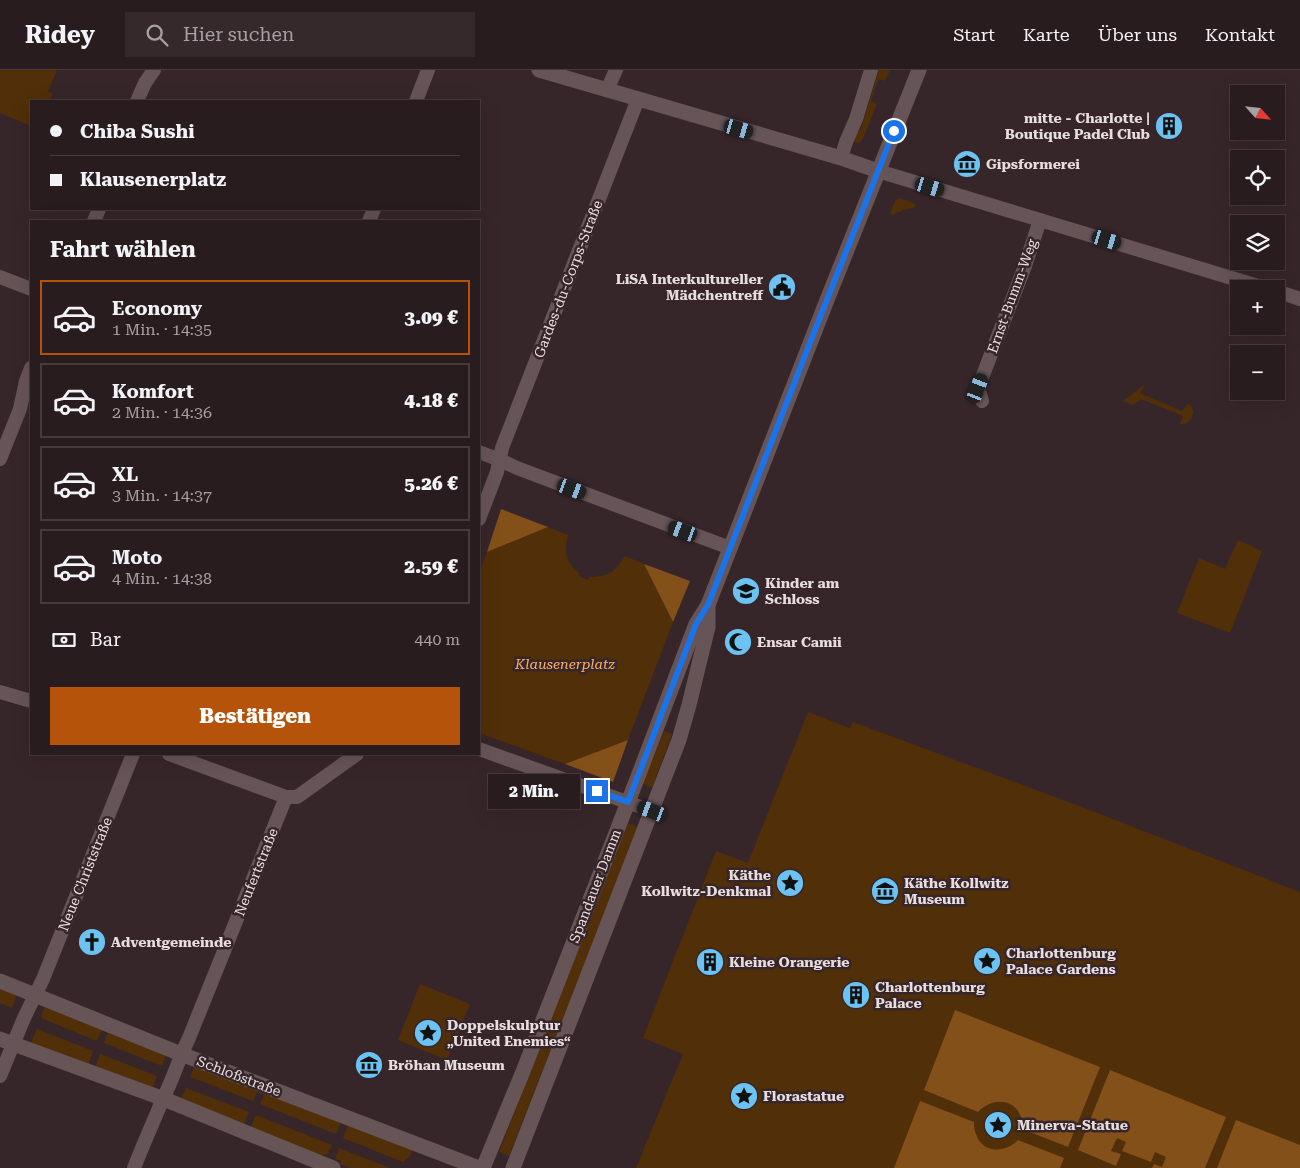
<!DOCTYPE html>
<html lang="de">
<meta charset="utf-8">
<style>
:root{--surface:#291c1f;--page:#35292c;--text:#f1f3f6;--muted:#a5a1a4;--line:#453a3d;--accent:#b45309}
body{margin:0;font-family:"Roboto Serif",serif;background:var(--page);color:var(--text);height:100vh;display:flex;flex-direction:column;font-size:19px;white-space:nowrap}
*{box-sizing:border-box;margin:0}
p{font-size:16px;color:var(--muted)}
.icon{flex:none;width:28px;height:28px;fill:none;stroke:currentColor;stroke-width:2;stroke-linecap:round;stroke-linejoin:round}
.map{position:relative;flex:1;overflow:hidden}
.panel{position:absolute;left:30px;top:150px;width:450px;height:535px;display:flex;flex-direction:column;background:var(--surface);border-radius:0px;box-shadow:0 5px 20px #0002,0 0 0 1px var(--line)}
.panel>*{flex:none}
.guide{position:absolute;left:30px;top:30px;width:450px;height:110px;border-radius:0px;box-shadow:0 5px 20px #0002,0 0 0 1px var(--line);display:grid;align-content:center;height:110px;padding:0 20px;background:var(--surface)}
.needle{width:32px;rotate:117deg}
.buttons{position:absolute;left:1230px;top:15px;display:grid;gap:10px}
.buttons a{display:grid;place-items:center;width:55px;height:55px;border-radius:0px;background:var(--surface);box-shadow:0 5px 20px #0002,0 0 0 1px var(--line);font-size:25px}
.end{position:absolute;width:22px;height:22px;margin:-11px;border:6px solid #1a73e8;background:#fff;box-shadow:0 0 0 2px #fff}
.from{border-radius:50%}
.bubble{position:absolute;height:35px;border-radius:0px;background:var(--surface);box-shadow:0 5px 20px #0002,0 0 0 1px var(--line);font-size:16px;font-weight:800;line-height:35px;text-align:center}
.car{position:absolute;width:15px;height:30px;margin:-15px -8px;border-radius:6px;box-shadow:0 0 4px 1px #0007;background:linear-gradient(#222 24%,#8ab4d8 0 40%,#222 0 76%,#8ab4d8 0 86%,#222 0)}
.guide b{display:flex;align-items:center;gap:18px;height:48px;font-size:19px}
.guide b+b{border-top:1px solid var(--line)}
.guide i{width:12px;height:12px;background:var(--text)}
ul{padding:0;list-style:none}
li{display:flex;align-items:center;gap:15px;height:75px;margin:0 10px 8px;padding:0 10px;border:2px solid var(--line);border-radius:0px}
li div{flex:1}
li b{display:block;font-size:19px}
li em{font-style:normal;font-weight:800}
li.selected{border-color:var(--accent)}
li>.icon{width:45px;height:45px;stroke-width:1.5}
h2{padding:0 20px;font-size:22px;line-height:60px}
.pay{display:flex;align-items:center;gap:12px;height:55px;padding:0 20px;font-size:19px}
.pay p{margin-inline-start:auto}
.cta{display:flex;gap:10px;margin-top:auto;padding:10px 20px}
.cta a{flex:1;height:58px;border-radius:0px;background:var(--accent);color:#fff;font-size:20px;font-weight:800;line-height:58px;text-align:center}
header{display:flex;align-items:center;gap:30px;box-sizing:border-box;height:70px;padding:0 25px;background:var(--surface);border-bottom:1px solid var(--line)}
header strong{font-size:24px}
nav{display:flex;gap:28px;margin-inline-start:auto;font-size:18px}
.search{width:350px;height:45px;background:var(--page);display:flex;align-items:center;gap:12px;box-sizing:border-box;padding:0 18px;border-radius:0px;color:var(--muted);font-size:19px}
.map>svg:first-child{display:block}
.green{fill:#512f08}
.forest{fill:#83501a}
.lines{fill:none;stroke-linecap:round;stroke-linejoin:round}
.street{stroke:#675457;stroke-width:14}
.secondary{stroke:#675457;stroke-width:15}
.route{stroke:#1a73e8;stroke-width:6}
.labels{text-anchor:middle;stroke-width:5;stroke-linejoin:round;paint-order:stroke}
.poi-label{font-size:14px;font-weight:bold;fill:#e8ddde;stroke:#372629;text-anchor:start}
.street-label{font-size:14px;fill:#e8ddde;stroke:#372629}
.park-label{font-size:14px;font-style:italic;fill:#feb26a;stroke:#372629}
</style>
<header>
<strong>Ridey</strong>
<div class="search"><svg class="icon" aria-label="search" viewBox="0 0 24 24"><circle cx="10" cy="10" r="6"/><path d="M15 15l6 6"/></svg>Hier suchen</div>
<nav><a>Start</a><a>Karte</a><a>Über uns</a><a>Kontakt</a></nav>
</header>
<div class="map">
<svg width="1300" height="1098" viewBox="0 0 1300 1098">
<rect width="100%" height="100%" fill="#372629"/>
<g class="green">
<polygon points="0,0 57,0 48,22 53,24 50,31 31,31 31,56 0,43"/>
<polygon points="879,0 890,0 885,11 879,9 873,23 874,24 871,31 877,34 862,71 858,73 853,71 855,65 861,59"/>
<polygon points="899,128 916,134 914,138 903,140 893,145 890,144 895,131"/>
<path d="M1144 315 1145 316 1140 323 1182 341 1188 334 1191 335 1193 341C1193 349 1188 355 1180 354L1183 346 1141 329 1133 335 1123 331Z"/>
<path d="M548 457 568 465C564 483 565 491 579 503V506L588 510 589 507C610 506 614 503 625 486L644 494 673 552 628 670 565 694 479 663V504L487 482Z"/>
<polygon points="1238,470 1262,481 1230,563 1177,543 1199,488 1225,499"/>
<polygon points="808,642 850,658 853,652 1087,739 1300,822 1300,1098 636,1098 683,984 643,968 716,781 748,793"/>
<polygon points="664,661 672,664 652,718 643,714"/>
<polygon points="628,753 638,757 509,1086 499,1082"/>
<polygon points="420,914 470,934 447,990 398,970"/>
<polygon points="0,918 17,925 12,938 0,933"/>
<polygon points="45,936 103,958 97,971 41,948"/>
<polygon points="37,959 93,981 88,995 31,973"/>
<polygon points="108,961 167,983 162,996 104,973"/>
<polygon points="100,984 157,1006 152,1020 95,998"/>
<polygon points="195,995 258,1020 253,1031 190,1007"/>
<polygon points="186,1018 249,1042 243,1056 180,1031"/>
<polygon points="265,1022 341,1052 336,1064 260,1034"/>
<polygon points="256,1045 332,1075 327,1085 323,1084 322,1087 250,1058"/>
<polygon points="348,1055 412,1080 410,1086 403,1092 343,1068"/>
<polygon points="339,1078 390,1098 351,1098 340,1094 341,1091 335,1089"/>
</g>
<g class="forest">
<polygon points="501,439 548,457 487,482"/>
<polygon points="644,494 690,511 673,552"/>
<polygon points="628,670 613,712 565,694"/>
<path d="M955 940 1100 997 1068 1077 1022 1059C1022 1055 1022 1050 1021 1047 1014 1027 990 1028 978 1042L924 1020Z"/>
<polygon points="1110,1000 1226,1047 1205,1098 1152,1098 1154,1094 1162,1097 1166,1087 1155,1082 1151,1092 1122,1081 1126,1072 1117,1068 1111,1081 1121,1084 1116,1096 1078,1080"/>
<path d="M920 1031 974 1052C974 1056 974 1060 976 1064 982 1084 1006 1083 1018 1070L1064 1088 1060 1098H894Z"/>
<polygon points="1236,1050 1300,1075 1300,1098 1217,1098"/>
</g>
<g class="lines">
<g class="street">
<polyline points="607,20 616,0"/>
<polyline points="137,31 145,13 154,0"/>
<polyline points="416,31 428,0"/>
<polyline points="841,88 846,72 856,49 871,0"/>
<polyline points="878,101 1268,219"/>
<polyline points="94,151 99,139"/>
<polyline points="369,151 374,139"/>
<polyline points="0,207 31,219"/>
<polyline points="1276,221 1300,229"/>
<polyline points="982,331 978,318 1025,196 1040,150"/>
<polyline points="479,382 500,390 517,398 730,478"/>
<polyline points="0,389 20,339 26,311 31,298"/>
<polyline points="479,449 497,402 502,378 638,29"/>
<polyline points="0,622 31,631"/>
<polyline points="479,679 652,741"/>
<polyline points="169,684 286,727"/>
<polyline points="0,1006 24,948 43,909 133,684"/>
<path d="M134 1098C143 1075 153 1052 163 1029 173 1009 179 988 189 968L286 727H297L357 684"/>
</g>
<g class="secondary">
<polyline points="539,0 841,88 878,101"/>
<polyline points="0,911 181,984 479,1098"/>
<polyline points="0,969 164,1029 333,1098"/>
<polyline points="483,1098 522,1004 639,704 696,554 708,535 827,230 919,0"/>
<polyline points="513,1098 679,670 689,635 708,557 708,535"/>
</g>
</g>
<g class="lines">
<polyline class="route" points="597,721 628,732 696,554 708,535 813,265 894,61"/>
</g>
<defs>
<symbol id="building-disc" viewBox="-11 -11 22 22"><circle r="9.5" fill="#6cc3f2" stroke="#372629"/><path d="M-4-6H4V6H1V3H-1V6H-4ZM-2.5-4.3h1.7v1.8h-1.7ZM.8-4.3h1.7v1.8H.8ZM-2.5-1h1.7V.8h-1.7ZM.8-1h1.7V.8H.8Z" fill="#111"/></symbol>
<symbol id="museum-disc" viewBox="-11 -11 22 22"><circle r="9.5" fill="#6cc3f2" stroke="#372629"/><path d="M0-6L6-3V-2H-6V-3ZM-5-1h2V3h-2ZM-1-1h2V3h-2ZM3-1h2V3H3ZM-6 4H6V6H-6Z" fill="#111"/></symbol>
<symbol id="civic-disc" viewBox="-11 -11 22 22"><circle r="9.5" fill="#6cc3f2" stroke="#372629"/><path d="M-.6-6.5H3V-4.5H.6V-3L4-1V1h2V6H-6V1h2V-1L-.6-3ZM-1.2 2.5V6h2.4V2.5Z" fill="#111"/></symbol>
<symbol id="school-disc" viewBox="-11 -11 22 22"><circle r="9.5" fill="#6cc3f2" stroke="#372629"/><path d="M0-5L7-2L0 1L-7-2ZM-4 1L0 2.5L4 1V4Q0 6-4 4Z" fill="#111"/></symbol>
<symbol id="mosque-disc" viewBox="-11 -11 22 22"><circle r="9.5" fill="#6cc3f2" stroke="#372629"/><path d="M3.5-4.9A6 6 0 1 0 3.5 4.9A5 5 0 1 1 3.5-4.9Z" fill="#111"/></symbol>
<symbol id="sight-disc" viewBox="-11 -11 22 22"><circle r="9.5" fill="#6cc3f2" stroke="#372629"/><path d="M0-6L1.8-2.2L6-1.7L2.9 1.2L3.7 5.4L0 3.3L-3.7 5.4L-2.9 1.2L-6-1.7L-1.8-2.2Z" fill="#111"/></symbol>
<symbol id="church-disc" viewBox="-11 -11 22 22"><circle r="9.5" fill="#6cc3f2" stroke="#372629"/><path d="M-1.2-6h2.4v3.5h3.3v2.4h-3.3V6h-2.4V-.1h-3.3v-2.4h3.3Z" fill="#111"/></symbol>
</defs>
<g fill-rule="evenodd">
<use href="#building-disc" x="1153" y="40" width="32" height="32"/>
<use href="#museum-disc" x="951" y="78" width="32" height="32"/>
<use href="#civic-disc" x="766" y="201" width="32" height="32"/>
<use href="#school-disc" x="730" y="505" width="32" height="32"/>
<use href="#mosque-disc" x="722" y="556" width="32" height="32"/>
<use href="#sight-disc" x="774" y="797" width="32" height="32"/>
<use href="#museum-disc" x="869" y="805" width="32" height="32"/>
<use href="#church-disc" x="76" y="856" width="32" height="32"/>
<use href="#sight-disc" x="971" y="875" width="32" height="32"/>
<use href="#building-disc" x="694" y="876" width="32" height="32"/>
<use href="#building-disc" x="840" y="909" width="32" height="32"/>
<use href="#sight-disc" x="412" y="947" width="32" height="32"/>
<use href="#museum-disc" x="353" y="979" width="32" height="32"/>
<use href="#sight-disc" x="728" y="1010" width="32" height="32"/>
<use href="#sight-disc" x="982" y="1039" width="32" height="32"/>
</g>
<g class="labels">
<g class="poi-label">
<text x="1150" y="53" text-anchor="end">mitte - Charlotte |<tspan x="1150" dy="16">Boutique Padel Club</tspan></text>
<text x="986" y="99">Gipsformerei</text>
<text x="763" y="214" text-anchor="end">LiSA Interkultureller<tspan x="763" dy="16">Mädchentreff</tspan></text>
<text x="765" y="518">Kinder am<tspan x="765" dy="16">Schloss</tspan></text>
<text x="757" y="577">Ensar Camii</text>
<text x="771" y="810" text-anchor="end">Käthe<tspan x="771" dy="16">Kollwitz-Denkmal</tspan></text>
<text x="904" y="818">Käthe Kollwitz<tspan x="904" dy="16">Museum</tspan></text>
<text x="111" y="877">Adventgemeinde</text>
<text x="1006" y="888">Charlottenburg<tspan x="1006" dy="16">Palace Gardens</tspan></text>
<text x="729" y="897">Kleine Orangerie</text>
<text x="875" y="922">Charlottenburg<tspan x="875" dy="16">Palace</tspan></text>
<text x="447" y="960">Doppelskulptur<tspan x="447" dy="16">„United Enemies“</tspan></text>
<text x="388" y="1000">Bröhan Museum</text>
<text x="763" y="1031">Florastatue</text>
<text x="1017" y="1060">Minerva-Statue</text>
</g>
<g class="street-label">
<text transform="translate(568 209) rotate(-69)" y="5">Gardes-du-Corps-Straße</text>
<text transform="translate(1012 226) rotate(-70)" y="5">Ernst-Bumm-Weg</text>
<text transform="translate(256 802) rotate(-68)" y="5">Neufertstraße</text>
<text transform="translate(85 804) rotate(-68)" y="5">Neue Christstraße</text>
<text transform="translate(595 816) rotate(-69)" y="5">Spandauer Damm</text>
<text transform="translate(239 1006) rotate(21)" y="5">Schloßstraße</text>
</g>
<g class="park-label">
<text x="565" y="599">Klausenerplatz</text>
</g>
</g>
</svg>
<div class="buttons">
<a><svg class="needle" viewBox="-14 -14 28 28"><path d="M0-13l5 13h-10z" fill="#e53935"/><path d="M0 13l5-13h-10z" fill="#a5a1a4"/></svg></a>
<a><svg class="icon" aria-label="locate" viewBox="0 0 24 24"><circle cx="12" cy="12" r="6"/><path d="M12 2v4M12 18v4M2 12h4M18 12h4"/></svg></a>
<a><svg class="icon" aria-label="layers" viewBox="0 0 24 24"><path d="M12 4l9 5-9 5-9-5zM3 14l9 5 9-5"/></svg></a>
<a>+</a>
<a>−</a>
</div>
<i class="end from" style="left:894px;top:61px"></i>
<i class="end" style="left:597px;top:721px"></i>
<div class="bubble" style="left:488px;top:704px;width:92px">2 Min.</div>
<i class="car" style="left:739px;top:59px;rotate:106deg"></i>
<i class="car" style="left:930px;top:117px;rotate:107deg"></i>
<i class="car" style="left:1107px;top:170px;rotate:107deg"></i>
<i class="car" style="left:978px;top:318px;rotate:21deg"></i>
<i class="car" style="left:572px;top:419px;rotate:111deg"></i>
<i class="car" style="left:683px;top:461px;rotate:290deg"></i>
<i class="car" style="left:652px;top:741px;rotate:291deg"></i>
<div class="guide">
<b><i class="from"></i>Chiba Sushi</b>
<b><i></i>Klausenerplatz</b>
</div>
<section class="panel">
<h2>Fahrt wählen</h2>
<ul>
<li class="selected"><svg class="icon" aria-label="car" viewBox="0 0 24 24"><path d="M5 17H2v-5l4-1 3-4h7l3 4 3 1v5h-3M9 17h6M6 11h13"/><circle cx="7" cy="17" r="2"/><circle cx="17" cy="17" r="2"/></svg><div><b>Economy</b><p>1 Min. · 14:35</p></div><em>3.09 €</em></li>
<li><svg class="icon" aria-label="car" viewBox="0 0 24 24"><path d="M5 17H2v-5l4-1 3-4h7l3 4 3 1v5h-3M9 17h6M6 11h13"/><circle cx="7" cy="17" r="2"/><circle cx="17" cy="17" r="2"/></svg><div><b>Komfort</b><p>2 Min. · 14:36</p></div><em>4.18 €</em></li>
<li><svg class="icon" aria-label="car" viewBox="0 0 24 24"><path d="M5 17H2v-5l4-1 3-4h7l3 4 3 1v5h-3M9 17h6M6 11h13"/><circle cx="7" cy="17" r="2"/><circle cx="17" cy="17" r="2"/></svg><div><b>XL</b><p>3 Min. · 14:37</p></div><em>5.26 €</em></li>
<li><svg class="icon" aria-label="car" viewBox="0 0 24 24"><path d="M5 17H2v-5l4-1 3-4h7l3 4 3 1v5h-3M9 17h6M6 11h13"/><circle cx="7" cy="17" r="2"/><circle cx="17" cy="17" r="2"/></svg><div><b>Moto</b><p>4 Min. · 14:38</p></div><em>2.59 €</em></li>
</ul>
<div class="pay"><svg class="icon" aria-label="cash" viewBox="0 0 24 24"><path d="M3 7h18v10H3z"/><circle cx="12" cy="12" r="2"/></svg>Bar<p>440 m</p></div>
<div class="cta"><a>Bestätigen</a></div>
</section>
</div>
